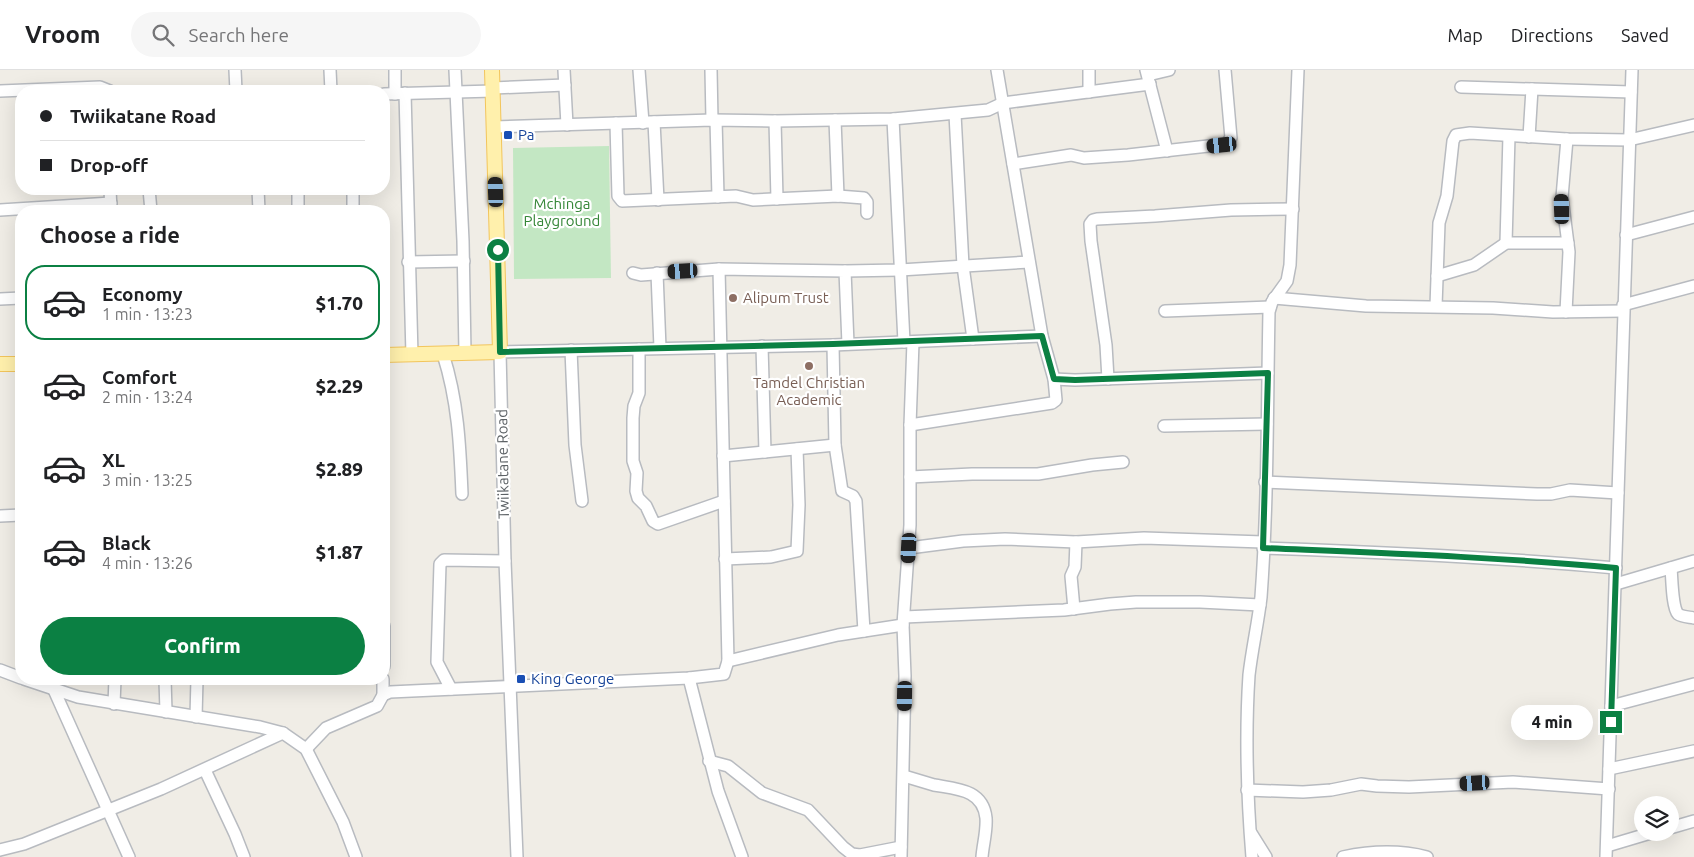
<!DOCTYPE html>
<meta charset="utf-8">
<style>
:root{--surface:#fff;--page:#f6f6f6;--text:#202124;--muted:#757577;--line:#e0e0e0;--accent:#0b8043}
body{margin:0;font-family:Ubuntu,sans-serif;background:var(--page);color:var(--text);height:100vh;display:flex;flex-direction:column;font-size:19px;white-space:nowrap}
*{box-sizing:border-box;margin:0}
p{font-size:16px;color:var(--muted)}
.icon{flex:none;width:28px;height:28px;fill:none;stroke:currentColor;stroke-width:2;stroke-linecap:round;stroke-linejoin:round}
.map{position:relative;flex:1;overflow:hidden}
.side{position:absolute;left:15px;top:135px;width:375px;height:480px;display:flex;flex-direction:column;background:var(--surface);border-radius:20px;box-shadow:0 5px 20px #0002}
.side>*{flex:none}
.hud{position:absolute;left:15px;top:15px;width:375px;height:110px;border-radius:20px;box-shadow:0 5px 20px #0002;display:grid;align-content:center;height:110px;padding:0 25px;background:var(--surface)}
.buttons{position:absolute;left:1634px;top:726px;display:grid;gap:10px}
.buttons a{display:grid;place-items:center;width:45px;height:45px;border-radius:50%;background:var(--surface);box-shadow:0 5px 20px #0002;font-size:25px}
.end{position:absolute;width:22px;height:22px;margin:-11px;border:6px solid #0b8043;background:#fff;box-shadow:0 0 0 2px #fff}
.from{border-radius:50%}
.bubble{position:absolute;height:35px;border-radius:18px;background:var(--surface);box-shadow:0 5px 20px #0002;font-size:16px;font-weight:800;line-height:35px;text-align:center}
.car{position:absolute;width:15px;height:30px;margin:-15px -8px;border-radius:6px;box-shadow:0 0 4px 1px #0007;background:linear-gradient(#222 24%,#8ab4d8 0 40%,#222 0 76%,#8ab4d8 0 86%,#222 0)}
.hud b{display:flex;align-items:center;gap:18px;height:48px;font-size:19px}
.hud b+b{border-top:1px solid var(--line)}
.hud i{width:12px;height:12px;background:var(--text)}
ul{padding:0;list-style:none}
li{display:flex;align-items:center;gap:15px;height:75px;margin:0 10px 8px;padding:0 15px;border:2px solid transparent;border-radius:20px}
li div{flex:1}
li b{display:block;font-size:19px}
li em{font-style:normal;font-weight:800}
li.on{border-color:var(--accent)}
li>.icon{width:45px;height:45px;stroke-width:1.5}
h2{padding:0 25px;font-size:22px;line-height:60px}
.button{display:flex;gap:10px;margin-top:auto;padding:10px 25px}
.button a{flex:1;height:58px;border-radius:30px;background:var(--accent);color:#fff;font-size:20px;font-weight:800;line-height:58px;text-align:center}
header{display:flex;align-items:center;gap:30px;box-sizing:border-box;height:70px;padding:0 25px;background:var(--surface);border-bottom:1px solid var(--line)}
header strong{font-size:24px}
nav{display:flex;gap:28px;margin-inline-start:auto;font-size:18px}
.search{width:350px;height:45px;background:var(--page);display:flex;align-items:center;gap:12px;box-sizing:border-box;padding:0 18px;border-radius:28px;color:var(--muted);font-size:19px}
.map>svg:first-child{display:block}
.green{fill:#c3e7c3}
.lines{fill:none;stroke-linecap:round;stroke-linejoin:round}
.minor-casing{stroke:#b8bbc0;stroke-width:14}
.major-casing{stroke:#f2c55c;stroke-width:16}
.minor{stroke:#fff;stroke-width:11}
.major{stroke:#fff0ac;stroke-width:14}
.route{stroke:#0b8043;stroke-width:6}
.transit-dot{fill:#1a4fb4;stroke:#fff;stroke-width:2}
.education-dot{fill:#8d6e63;stroke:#fff;stroke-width:2}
.labels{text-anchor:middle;stroke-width:4.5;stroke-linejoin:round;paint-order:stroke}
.transit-label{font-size:15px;fill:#164399;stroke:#fff;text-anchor:start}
.park-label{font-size:15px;fill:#358637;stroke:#fff}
.education-label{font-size:15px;fill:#785e54;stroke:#fff;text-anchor:start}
.street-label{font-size:15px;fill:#5d6266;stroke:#fff}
</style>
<header>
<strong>Vroom</strong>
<div class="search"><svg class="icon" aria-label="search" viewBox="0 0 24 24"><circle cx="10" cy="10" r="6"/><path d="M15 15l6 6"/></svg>Search here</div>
<nav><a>Map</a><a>Directions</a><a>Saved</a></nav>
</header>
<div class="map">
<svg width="1694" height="787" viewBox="0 0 1694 787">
<rect width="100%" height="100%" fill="#f0ede6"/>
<polygon class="green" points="609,76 611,208 514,209 513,78"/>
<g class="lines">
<defs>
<g id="minor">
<polyline points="235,0 236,21"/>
<polyline points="330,0 331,21"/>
<polyline points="395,0 395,24"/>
<polyline points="455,0 463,171 465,283"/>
<polyline points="564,0 567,55"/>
<polyline points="639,0 643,53"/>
<polyline points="711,0 712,50"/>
<polyline points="1089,0 1089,22"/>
<polyline points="1146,0 1167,81"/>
<polyline points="1148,5 1169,0"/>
<polyline points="1461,17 1631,22"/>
<polyline points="493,18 565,15"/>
<polyline points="0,21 100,17 110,21"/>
<polyline points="405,23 412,285"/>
<polyline points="384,24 493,21"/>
<polyline points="955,44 963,196 973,269"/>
<polyline points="893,49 904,272"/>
<polyline points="716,50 718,127"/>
<polyline points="835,50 838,126"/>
<polyline points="775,51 777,129"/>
<polyline points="654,52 658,130"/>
<polyline points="616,53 618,126 622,131 736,126 753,130 838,126 864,128 867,132 867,143"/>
<polyline points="494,57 712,50 775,51 893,49 988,40 1003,33 1150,14"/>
<polyline points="1529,67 1532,19"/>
<polyline points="1013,94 1071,85 1084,88 1128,85 1226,74 1231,68 1225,0"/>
<polyline points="110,119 111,141"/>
<polyline points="149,119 151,141"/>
<polyline points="258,119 259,141"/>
<polyline points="298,119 298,141"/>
<polyline points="353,119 353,141"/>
<polyline points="0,140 111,133"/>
<polyline points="1626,165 1694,147"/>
<polyline points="1506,173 1509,66"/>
<polyline points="408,192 464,191"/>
<polyline points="845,201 900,200 1029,192"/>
<polyline points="633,203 641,205 719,199 845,201 848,274"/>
<polyline points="657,203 660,278"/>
<polyline points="1437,206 1474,195 1506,173 1568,173"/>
<polyline points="1274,228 1366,236 1493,238 1553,242 1623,241"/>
<polyline points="0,229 21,228"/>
<polyline points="1623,235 1694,216"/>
<polyline points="1436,236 1439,153 1447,126 1453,71 1456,65 1470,63 1567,69 1629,70 1694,55"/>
<polyline points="1165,241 1270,237"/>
<polyline points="1566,242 1569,182 1562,127 1567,69"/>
<polyline points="833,275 835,375 842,421 853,426 856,431 864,561"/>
<polyline points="762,276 765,382"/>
<polyline points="639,279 639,323 634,336 633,348 633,391 637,403 636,421 638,428 646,436 653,451 658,454 724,431"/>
<polyline points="571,280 575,375 582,431"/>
<path d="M443 284C458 331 460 375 462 424"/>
<polyline points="1054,309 1075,310 1268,303"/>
<polyline points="1108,309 1106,275 1091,171 1090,154 1093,150 1097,149 1155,146 1231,140 1293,139"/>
<polyline points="910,355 1052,333 1056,330 1054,309 1042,266 997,0"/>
<polyline points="1164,356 1267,354"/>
<polyline points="723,386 835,375"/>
<polyline points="910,407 972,404 1038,404 1092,395 1123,392"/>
<polyline points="1265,412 1537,424 1551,424 1570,420 1618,423"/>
<polyline points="0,446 21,445"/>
<polyline points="909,478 963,471 1005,469 1076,472 1144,468 1263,472"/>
<path d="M1263 478C1381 482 1498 487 1616 498"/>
<polyline points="725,489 771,487 797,481 799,435 797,379"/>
<path d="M1671 498C1672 508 1672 537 1678 544 1682 547 1689 547 1694 548"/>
<polyline points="1616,514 1694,491"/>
<polyline points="1074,539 1071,506 1075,497 1076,472"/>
<polyline points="904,547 1064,540 1110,534 1136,532 1200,532 1260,535"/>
<polyline points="384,556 384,596"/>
<polyline points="728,591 838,565 903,555"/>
<polyline points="0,600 21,608"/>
<polyline points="689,608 718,721 742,787"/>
<polyline points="24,609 78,627 260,657 283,663 306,679 343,752 356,787"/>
<polyline points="165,609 166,642"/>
<polyline points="451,619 437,592 440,494 444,490 505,491"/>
<polyline points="54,620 129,787"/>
<polyline points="383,625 390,622 689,608 724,604 728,591 719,199"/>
<polyline points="114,634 115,609"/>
<polyline points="1611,636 1694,614"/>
<polyline points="196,647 197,609"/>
<polyline points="306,679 326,658 377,636 383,625 383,609"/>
<polyline points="709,691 728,696 762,723 808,740 843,777 852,784 860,785 901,777"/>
<polyline points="1609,699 1694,681"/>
<polyline points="205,700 235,764 244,787"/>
<path d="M904 706C914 709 924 712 934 715 956 719 983 719 986 748 987 761 983 774 982 787"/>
<polyline points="1247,720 1303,722 1331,720 1361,714 1377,716 1409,717 1513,712 1609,719"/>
<polyline points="1670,758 1694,751"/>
<polyline points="1251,763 1266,787"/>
<polyline points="1607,776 1654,762"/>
<polyline points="0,780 24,774 161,719 283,663"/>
<polyline points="517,787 505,491 500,282 833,275 1042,266"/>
<polyline points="901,787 905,606 903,555 910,455 910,355 913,272"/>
<path d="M1252 787C1247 726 1245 666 1249 605 1252 579 1258 553 1261 527 1268 432 1267 337 1269 242L1272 232 1287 211 1290 195 1298 0"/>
<path d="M1343 787C1371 781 1400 780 1427 787"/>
<polyline points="1606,787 1632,0"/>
</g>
<g id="major">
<polyline points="384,285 500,282 492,0"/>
<polyline points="0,294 21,294"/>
</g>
</defs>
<use href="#minor" class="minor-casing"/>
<use href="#major" class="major-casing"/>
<use href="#minor" class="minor"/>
<use href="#major" class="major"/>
</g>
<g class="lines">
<path class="route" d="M498 180 500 282 833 274 1042 266 1054 309 1075 310 1268 303 1263 478C1381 483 1498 487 1616 498L1611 652"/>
</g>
<g class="transit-dot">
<rect x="503" y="60" width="10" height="10" rx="2.5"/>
<rect x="516" y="604" width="10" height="10" rx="2.5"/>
</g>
<g class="education-dot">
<circle cx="733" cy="228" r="5"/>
<circle cx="809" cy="296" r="5"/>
</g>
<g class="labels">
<g class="transit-label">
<text x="518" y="70">Pa</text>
<text x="531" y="614">King George</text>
</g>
<g class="park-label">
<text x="562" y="139">Mchinga<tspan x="562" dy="17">Playground</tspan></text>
</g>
<g class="education-label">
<text x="743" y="233">Alipum Trust</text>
<text x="809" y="318" text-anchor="middle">Tamdel Christian<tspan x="809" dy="17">Academic</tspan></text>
</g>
<g class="street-label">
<text transform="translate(503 394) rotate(-91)" y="5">Twiikatane Road</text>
</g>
</g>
</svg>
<div class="buttons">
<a><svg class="icon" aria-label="layers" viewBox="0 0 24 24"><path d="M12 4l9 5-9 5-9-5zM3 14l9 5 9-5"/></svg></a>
</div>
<i class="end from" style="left:498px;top:180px"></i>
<i class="end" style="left:1611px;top:652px"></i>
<div class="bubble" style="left:1511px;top:635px;width:82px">4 min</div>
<i class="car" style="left:1222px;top:75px;rotate:264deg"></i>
<i class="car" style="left:496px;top:122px;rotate:358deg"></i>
<i class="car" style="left:1562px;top:139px;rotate:358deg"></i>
<i class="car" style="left:683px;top:201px;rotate:267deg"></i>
<i class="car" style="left:909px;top:478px;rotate:183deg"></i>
<i class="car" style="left:905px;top:626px;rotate:181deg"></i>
<i class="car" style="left:1475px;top:713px;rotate:267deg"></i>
<div class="hud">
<b><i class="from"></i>Twiikatane Road</b>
<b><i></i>Drop-off</b>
</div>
<section class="side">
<h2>Choose a ride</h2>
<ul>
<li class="on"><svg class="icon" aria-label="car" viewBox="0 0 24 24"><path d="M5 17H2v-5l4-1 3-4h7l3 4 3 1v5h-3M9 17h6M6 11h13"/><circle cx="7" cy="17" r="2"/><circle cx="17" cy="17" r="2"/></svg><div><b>Economy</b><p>1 min · 13:23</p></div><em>$1.70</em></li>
<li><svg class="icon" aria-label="car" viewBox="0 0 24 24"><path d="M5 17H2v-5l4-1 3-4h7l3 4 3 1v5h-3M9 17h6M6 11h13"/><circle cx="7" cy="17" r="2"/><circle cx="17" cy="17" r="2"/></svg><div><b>Comfort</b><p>2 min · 13:24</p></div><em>$2.29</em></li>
<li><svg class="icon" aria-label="car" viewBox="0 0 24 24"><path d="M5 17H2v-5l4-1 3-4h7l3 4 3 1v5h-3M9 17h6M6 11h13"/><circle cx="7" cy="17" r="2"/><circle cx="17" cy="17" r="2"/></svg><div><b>XL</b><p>3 min · 13:25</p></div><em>$2.89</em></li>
<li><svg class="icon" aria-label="car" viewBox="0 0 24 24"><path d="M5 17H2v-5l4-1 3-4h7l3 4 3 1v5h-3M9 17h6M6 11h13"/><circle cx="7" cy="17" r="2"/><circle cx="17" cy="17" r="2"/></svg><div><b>Black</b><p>4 min · 13:26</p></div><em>$1.87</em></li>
</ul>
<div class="button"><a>Confirm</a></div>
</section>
</div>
